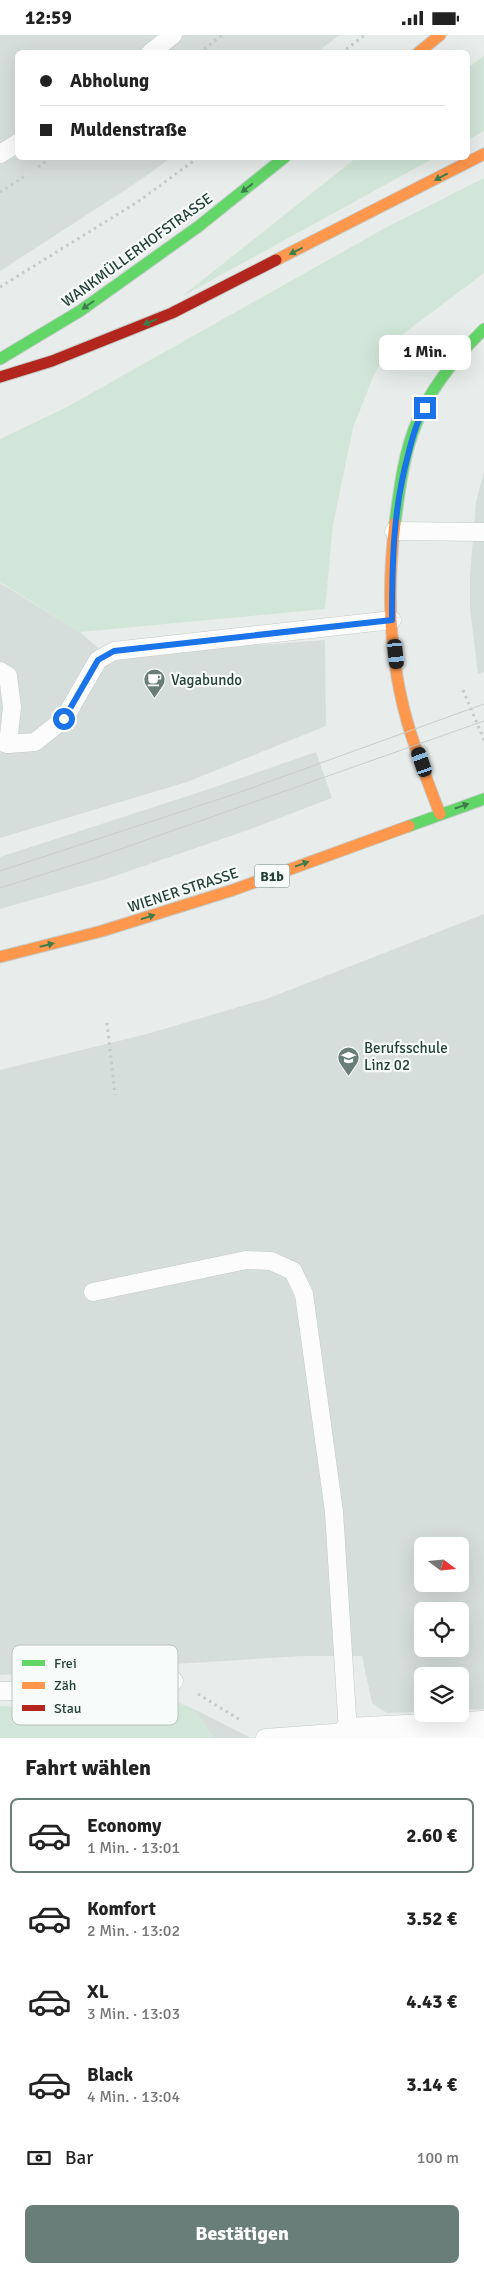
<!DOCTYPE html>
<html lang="de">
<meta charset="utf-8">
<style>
:root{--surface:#fff;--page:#f6f6f6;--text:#222;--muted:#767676;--line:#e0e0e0;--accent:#697e78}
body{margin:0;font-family:Signika,sans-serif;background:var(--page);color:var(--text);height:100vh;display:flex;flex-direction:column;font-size:19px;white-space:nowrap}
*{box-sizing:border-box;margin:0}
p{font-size:16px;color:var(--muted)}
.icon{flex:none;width:28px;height:28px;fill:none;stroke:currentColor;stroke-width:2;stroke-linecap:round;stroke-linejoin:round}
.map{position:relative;height:1703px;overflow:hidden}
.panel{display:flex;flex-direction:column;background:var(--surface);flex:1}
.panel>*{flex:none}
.top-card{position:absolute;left:15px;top:15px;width:455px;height:110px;border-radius:8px;box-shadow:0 5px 20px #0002;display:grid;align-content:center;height:110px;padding:0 25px;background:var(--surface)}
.needle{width:32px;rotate:106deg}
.controls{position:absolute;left:414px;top:1502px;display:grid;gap:10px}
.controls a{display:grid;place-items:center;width:55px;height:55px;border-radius:8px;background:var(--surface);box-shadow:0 5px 20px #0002;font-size:25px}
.end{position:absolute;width:22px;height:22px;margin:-11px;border:6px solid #1a73e8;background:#fff;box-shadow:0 0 0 2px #fff}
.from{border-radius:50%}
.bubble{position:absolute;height:35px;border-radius:8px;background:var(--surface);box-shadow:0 5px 20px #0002;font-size:16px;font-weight:800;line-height:35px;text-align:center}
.car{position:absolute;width:15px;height:30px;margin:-15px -8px;border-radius:6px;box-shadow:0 0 4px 1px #0007;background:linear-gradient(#222 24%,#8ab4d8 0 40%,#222 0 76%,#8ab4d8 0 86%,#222 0)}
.top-card b{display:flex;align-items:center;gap:18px;height:48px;font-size:19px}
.top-card b+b{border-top:1px solid var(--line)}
.top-card i{width:12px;height:12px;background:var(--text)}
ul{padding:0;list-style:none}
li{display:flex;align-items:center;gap:15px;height:75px;margin:0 10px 8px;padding:0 15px;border:2px solid transparent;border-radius:8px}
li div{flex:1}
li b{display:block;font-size:19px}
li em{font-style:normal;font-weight:800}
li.on{border-color:var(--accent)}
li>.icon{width:45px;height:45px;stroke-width:1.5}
h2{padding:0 25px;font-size:22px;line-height:60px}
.pay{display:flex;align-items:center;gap:12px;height:55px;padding:0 25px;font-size:19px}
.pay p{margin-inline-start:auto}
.action{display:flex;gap:10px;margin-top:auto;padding:10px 25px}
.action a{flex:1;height:58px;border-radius:8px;background:var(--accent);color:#fff;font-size:20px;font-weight:800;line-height:58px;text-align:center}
.status{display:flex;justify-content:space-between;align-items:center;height:35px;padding:0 25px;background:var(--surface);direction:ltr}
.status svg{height:14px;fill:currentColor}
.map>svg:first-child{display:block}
.built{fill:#d6dedb;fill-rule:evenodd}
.green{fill:#d1e6d8}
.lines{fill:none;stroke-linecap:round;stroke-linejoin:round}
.lane-casing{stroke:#c5cac8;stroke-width:19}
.street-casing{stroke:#c5cac8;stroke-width:29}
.fast-casing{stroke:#c3cbc8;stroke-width:13}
.slow-casing{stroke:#c3cbc8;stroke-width:13}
.jam-casing{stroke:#c3cbc8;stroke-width:13}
.path{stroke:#c3ccca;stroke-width:3;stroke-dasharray:2.5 4;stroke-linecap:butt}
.lane{stroke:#fcfcfc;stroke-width:18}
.street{stroke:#fcfcfc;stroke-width:28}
.fast{stroke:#63d668;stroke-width:11}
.slow{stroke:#ff974d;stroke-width:11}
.jam{stroke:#b3261e;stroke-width:11}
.tram{stroke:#c9cdcc;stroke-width:1}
.oneway{fill:#3d7d4c}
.route{stroke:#1a73e8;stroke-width:6}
.labels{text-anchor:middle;stroke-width:4.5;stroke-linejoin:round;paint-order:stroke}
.shield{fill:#f7fbf9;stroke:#637a73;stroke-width:1}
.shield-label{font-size:14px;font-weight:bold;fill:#24423a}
.street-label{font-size:15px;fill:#24423a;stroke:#f7fbf9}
.poi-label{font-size:15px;fill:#24423a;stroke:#f7fbf9;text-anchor:start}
.key{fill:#f7fbf9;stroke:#b8c4c0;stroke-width:1}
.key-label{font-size:14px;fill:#24423a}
</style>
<div class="status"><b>12:59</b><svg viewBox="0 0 49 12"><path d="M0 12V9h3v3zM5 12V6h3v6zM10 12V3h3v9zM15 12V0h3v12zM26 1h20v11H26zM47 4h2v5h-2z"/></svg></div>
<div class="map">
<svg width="484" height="1703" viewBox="0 0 484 1703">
<rect width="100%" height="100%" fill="#e8edeb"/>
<g class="built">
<polygon points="0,0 340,0 317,17 18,18 18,122 171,123 133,150 0,236"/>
<polygon points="484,436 484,637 478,639 470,574 470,540 476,467"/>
<polygon points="0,548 80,597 113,626 215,613 325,605 326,691 187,747 0,803"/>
<polygon points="316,717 332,763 251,794 106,844 0,874 0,822 206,755"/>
<path d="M484 879V1674L460 1675V1641H422V1677L387 1678 372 1668 362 1621H302L0 1640V1035L147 999 269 963ZM422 1511H460V1549H422ZM422 1576H460V1614H422Z"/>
<polygon points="194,1674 251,1703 214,1703"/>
</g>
<g class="green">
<polygon points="484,21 484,96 468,105 468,33"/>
<polygon points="356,123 434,123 181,262"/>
<polygon points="484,143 484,238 391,308 373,342 353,393 333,490 325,574 80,597 0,547 0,404 65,373 385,193"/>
<polygon points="169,1664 194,1674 214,1703 0,1703 0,1671 34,1673"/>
</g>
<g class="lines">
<defs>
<g id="lane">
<polyline points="150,18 173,0"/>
<polyline points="0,119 18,108"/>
<polyline points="394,496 484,497"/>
<polyline points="0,636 8,641 12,672 8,709"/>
<polyline points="0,707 8,709 35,707 64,684 98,625 114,616 392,585"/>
<polyline points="93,1257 246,1225 271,1226 293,1236 304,1259 334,1477 348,1697 265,1703"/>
<polyline points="0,1656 33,1656 174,1646"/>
</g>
<polyline id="street" points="348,1697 484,1690"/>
<g id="fast">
<polyline points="0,324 80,276 199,191 285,122"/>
<path d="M395 488C399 457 404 416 417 387 431 352 458 320 484 294"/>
<polyline points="409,791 484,764"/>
</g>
<g id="slow">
<polyline points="418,18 440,0"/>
<polyline points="276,225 484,119"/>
<path d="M395 488C387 553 389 622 407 686 416 717 428 748 440 779"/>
<polyline points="0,922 102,896 233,855 409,791"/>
</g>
<polyline id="jam" points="0,342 52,326 172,278 276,225"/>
</defs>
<use href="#lane" class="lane-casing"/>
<use href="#street" class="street-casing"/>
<use href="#fast" class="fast-casing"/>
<use href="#slow" class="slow-casing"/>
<use href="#jam" class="jam-casing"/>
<g class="path">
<polyline points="199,18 222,0"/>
<polyline points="341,18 365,0"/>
<polyline points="38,132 52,122"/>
<polyline points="0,157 25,141"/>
<polyline points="0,252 139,166 199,122"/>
<polyline points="463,655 484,705"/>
<polyline points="107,988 115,1060"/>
<polyline points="198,1659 242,1686"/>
</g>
<use href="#lane" class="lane"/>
<use href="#street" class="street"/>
<use href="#fast" class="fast"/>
<use href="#slow" class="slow"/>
<use href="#jam" class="jam"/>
<g class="tram">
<polyline points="0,836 235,759 484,669"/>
<polyline points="0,853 98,822 484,686"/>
</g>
</g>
<defs><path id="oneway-solid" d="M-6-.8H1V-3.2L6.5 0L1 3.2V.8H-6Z" transform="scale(1.25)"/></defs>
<g class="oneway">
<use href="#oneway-solid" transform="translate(441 142) rotate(152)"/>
<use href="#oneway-solid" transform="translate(247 153) rotate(142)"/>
<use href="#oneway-solid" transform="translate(296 216) rotate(153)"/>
<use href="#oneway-solid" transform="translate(88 270) rotate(145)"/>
<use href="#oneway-solid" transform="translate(150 287) rotate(158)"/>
<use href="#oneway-solid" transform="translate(462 771) rotate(-19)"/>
<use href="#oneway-solid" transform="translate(302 829) rotate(-20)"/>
<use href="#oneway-solid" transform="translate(148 882) rotate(-18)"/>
<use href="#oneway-solid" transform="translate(47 910) rotate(-14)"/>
</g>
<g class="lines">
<path class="route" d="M64 684 98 625 114 616 392 585C392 529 393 475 408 420 412 404 416 388 425 373"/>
</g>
<defs>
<symbol id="cafe-pin" viewBox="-11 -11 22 30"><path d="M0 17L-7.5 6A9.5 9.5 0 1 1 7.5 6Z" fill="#697e78" stroke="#f7fbf9"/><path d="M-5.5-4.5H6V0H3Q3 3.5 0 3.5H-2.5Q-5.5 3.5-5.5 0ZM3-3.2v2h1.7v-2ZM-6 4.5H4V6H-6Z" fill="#fff"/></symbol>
<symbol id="school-pin" viewBox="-11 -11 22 30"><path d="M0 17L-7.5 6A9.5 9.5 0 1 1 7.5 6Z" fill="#697e78" stroke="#f7fbf9"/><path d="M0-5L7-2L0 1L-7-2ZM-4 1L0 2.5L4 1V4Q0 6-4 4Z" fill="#fff"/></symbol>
</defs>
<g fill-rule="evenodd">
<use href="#cafe-pin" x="142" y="632" width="25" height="34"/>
<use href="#school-pin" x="336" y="1010" width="25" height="34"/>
</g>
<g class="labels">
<rect class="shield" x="254.5" y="829.5" width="35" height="23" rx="4"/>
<g class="shield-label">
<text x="272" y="846">B1b</text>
</g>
<g class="street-label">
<text transform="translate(137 215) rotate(-36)" y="5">WANKMÜLLERHOFSTRASSE</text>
<text transform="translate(183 855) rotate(-18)" y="5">WIENER STRASSE</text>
</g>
<g class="poi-label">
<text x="171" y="650">Vagabundo</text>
<text x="364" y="1018">Berufsschule<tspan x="364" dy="17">Linz 02</tspan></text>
</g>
</g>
<rect x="12" y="1610" width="166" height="80" rx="8" class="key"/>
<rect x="22" y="1625" width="23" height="6" fill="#63d668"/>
<rect x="22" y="1647" width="23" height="7" fill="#ff974d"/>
<rect x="22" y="1670" width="23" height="6" fill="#b3261e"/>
<g class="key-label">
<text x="54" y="1633">Frei</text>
<text x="54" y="1655">Zäh</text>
<text x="54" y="1678">Stau</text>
</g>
</svg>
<div class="controls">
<a><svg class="needle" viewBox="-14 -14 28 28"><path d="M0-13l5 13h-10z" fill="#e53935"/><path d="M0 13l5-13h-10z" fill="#767676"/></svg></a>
<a><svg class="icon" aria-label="locate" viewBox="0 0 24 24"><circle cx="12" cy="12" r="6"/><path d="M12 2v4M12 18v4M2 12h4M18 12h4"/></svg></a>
<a><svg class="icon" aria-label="layers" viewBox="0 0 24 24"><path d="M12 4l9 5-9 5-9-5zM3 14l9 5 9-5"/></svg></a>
</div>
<i class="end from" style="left:64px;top:684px"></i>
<i class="end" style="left:425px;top:373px"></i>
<div class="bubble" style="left:379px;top:300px;width:92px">1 Min.</div>
<i class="car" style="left:396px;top:619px;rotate:174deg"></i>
<i class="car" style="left:422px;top:727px;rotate:341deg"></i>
<div class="top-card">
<b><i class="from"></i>Abholung</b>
<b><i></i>Muldenstraße</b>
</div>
</div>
<section class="panel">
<h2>Fahrt wählen</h2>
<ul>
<li class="on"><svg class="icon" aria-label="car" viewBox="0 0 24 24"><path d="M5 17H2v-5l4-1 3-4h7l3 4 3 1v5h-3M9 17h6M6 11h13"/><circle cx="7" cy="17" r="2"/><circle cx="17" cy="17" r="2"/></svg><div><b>Economy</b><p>1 Min. · 13:01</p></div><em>2.60 €</em></li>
<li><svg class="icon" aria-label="car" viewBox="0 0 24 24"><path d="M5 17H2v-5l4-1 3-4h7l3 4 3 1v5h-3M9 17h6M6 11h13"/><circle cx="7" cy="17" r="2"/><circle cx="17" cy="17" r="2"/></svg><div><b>Komfort</b><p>2 Min. · 13:02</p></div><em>3.52 €</em></li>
<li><svg class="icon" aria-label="car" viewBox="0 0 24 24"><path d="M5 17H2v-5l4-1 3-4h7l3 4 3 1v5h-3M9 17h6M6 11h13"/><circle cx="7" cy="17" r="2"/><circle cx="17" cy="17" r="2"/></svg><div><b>XL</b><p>3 Min. · 13:03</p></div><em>4.43 €</em></li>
<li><svg class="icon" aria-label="car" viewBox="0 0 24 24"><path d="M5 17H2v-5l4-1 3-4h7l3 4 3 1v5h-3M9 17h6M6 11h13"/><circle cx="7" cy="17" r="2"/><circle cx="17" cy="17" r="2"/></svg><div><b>Black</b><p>4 Min. · 13:04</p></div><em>3.14 €</em></li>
</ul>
<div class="pay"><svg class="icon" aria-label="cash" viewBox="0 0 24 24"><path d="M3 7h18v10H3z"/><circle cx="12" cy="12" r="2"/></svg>Bar<p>100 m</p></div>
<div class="action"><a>Bestätigen</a></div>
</section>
